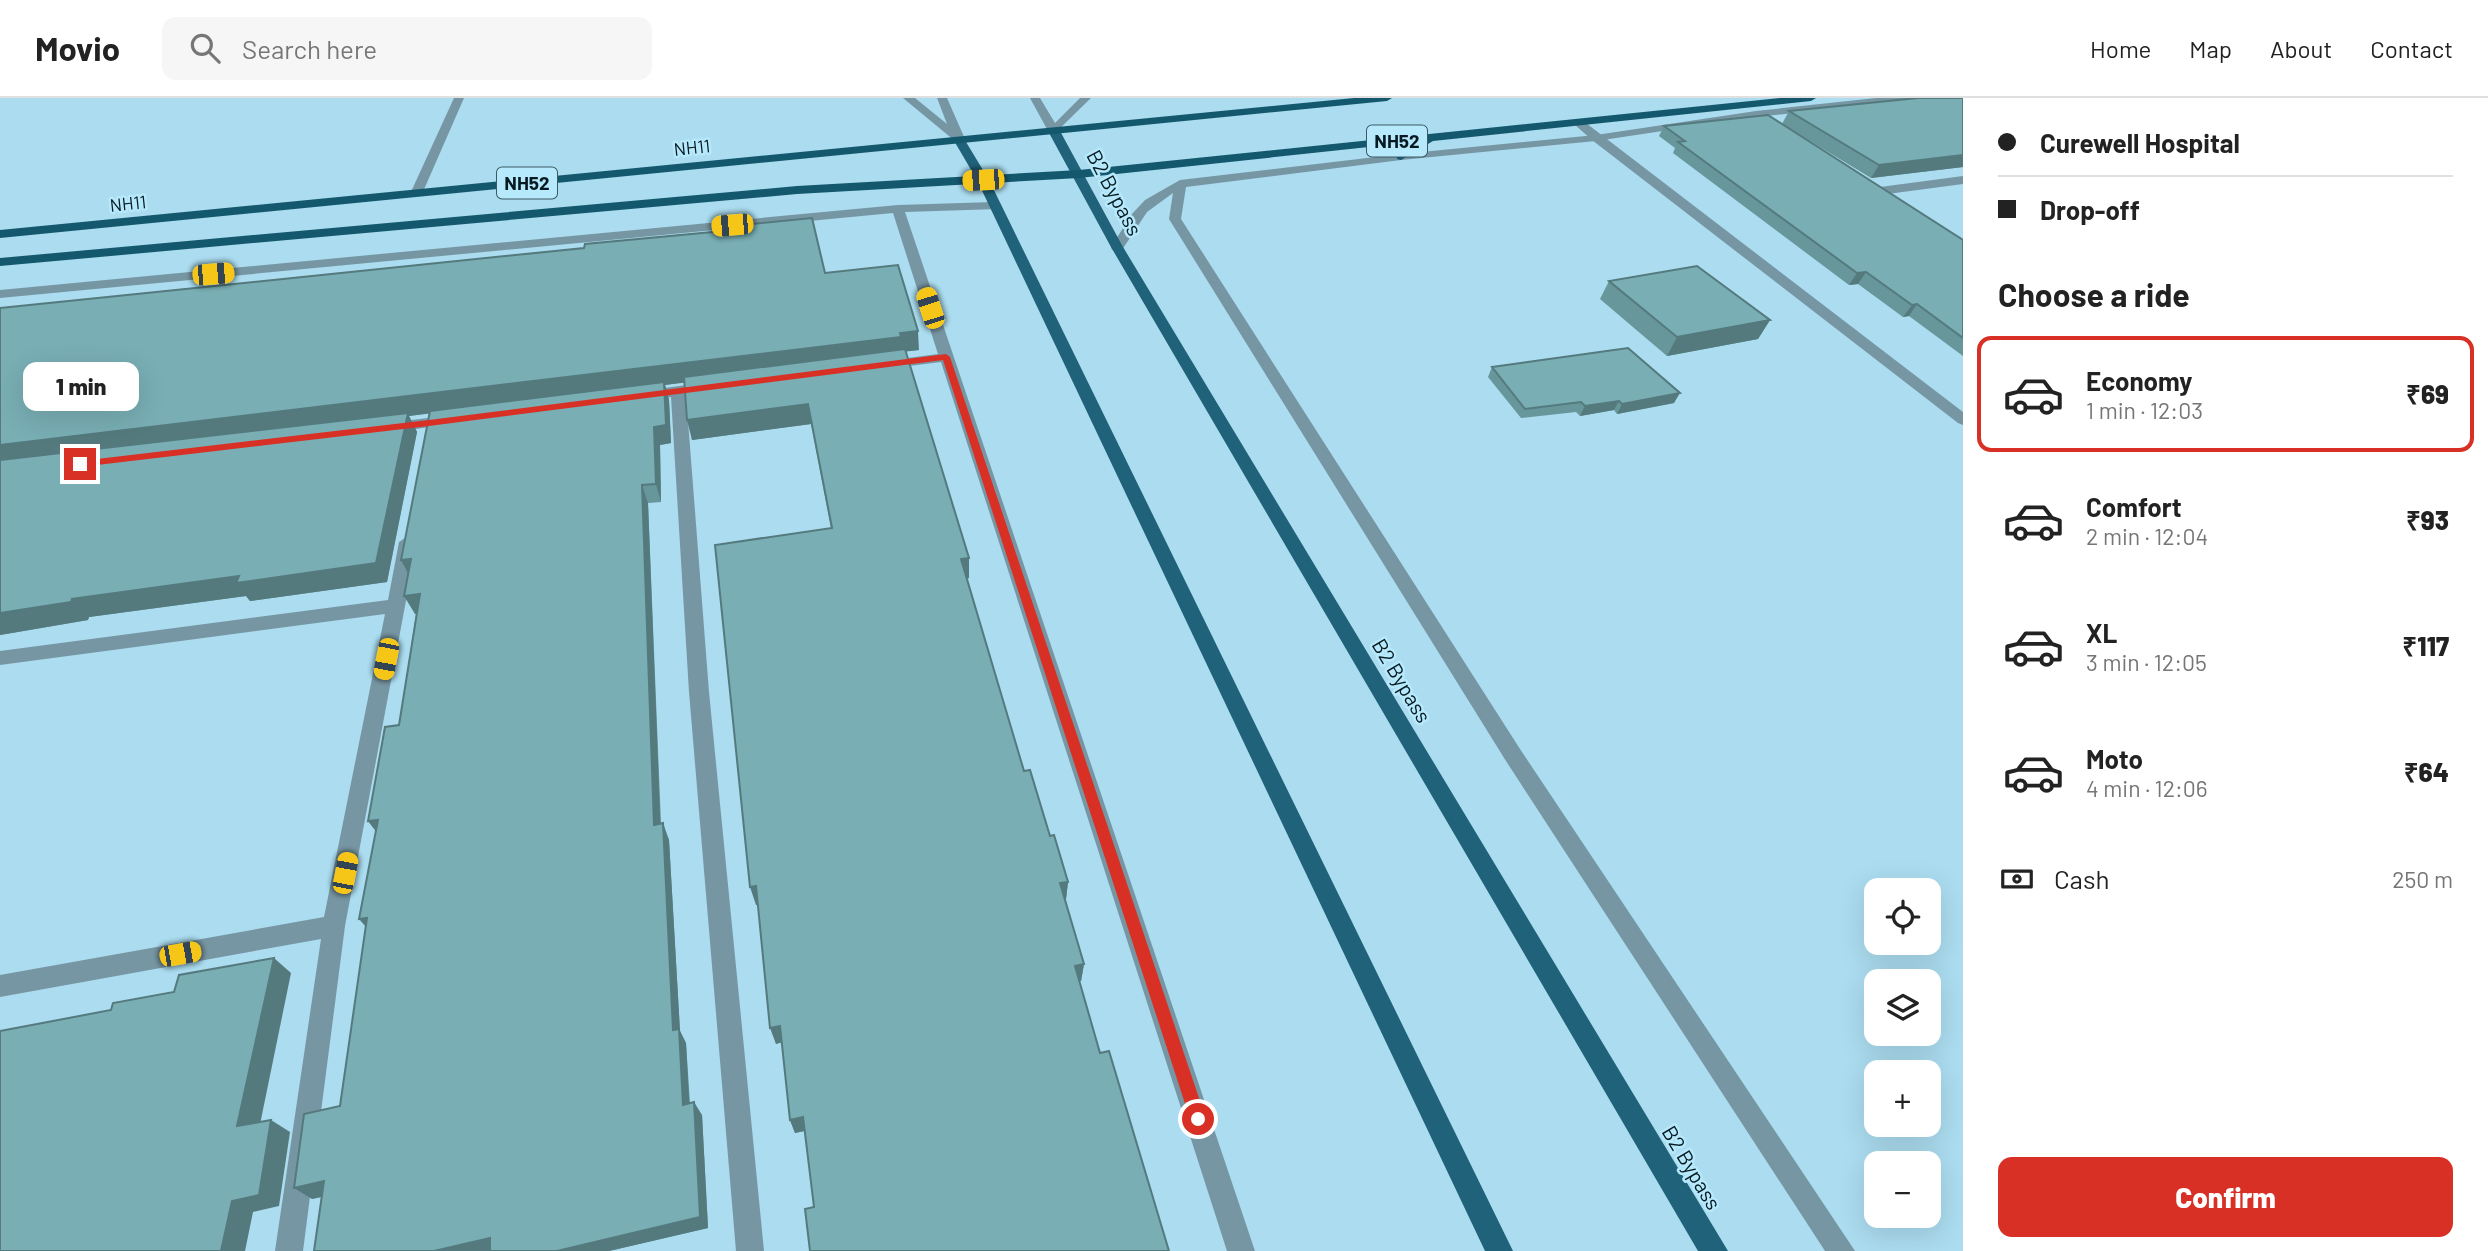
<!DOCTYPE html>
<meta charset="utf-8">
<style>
:root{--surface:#fff;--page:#f6f6f6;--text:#222;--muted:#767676;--line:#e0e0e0;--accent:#d93025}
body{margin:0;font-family:Barlow,sans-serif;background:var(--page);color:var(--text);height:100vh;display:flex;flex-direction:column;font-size:26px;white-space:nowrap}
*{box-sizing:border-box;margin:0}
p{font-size:23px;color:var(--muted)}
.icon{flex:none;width:38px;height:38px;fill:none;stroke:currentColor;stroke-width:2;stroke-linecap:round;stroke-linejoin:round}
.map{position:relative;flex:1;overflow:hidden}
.panel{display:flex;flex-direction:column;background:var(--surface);width:525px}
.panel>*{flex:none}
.guide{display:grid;align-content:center;height:154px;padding:0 35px;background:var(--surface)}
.fabs{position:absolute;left:1864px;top:780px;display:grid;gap:14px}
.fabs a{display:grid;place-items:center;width:77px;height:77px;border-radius:14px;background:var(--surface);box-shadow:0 7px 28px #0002;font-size:35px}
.end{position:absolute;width:32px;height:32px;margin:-16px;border:9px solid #d93025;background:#fff;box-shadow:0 0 0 4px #fff}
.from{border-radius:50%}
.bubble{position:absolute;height:49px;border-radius:14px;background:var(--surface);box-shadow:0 7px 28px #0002;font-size:23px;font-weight:800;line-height:49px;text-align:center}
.car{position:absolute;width:21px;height:42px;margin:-21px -10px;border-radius:9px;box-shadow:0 0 5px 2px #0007;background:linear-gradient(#f5c518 24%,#345 0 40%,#f5c518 0 76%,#345 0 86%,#f5c518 0)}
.guide b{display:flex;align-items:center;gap:24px;height:66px;font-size:26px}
.guide b+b{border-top:2px solid var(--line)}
.guide i{width:18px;height:18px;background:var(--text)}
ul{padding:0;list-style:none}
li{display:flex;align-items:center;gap:21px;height:116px;margin:0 14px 10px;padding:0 21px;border:4px solid transparent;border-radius:14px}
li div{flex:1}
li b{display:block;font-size:26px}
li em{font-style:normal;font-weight:800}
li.on{border-color:var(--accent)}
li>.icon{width:63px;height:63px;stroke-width:1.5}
h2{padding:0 35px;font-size:32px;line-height:84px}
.pay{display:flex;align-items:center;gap:18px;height:77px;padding:0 35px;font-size:26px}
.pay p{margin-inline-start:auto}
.primary-button{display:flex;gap:14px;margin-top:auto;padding:14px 35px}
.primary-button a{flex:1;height:80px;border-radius:14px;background:var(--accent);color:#fff;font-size:28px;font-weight:800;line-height:80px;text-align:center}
header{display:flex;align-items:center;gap:42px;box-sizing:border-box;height:98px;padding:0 35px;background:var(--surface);border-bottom:2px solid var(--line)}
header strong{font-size:33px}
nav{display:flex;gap:38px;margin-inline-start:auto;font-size:24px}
.search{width:490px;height:63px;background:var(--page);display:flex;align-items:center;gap:18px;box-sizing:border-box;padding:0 24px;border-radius:14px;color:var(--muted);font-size:26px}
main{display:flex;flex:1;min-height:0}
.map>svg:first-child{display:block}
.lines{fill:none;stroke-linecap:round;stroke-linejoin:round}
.minor{fill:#7796a3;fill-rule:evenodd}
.tertiary{fill:#7796a3;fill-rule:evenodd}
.primary{fill:#1f6279;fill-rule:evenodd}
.trunk{fill:#14586e;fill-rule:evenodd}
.wall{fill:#67969b}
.shaded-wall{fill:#547a7e}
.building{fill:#78aeb4;stroke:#547a7e;stroke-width:2}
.route{fill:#d93025}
.labels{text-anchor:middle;stroke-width:5;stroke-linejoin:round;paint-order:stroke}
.far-street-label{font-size:18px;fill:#071a21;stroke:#b7e9fd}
.shield{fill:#b7e9fd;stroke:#3c5863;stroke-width:2}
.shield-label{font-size:19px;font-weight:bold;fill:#071a21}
.street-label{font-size:21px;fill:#071a21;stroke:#b7e9fd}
</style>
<header>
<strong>Movio</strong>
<div class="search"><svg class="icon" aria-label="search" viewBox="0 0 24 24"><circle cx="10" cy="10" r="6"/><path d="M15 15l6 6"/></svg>Search here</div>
<nav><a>Home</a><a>Map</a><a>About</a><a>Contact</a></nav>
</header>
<main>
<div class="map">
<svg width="1963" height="1153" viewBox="0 0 1963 1153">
<rect width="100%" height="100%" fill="#abdcef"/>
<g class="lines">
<g class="minor">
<polygon points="454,0 464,0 422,96 412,99 410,96"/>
<polygon points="903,0 915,0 947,26 937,0 947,0 965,41 955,43"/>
<polygon points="1030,0 1040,0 1055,25 1080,0 1091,0 1054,36 1048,33"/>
<polygon points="1574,22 1582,22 1963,314 1963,327 1958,325 1592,42 1574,26"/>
<polygon points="1963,78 1963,86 1880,97 1874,93 1880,89"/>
<polygon points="994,104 1000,108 998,111 905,114 1255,1153 1227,1153 941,264 885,271 878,267 885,263 938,256 893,115 0,200 0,192 898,107"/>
<polygon points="709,284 717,289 714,292 686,297 709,594 764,1153 736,1153 689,594 671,299 642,303 634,298 642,293"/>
<polygon points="452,317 457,319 460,322 457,325 388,335 380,330 388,325"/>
<polygon points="408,438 417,444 345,828 303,1153 275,1153 321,841 0,899 0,877 324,819 385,516 0,567 0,553 388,502 399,444"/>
</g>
<polygon class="tertiary" points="1876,0 1911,0 1906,3 1756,19 1596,43 1401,62 1186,89 1181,121 1520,651 1855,1153 1825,1153 1506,663 1169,121 1173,95 1147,114 1122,152 1112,152 1111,149 1132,116 1145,102 1180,82 1401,56 1596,37 1756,13"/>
<g class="primary">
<polygon points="1050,31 1060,33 1123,149 1728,1153 1698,1153 1111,149 1048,33"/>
<polygon points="955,39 963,39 989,82 1513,1153 1485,1153 977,82 953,41"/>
</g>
<g class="trunk">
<polygon points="1354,0 1392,0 1387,3 0,140 0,132"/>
<polygon points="1780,0 1816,0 1811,3 1433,43 1401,62 1397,61 1397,57 1416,44 1079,80 797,96 0,168 0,160 797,88 1079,72"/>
</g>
</g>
<g class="wall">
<polygon points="1963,0 1963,69 1871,80 1782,26 1789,13"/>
<polygon points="1664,28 1963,142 1963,258 1909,218 1903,219 1858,186 1849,187 1673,55 1675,50 1659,38"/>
<polygon points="744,131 825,175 919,252 906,253 969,460 969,480 967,481 1024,673 1068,784 1066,801 1065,802 1084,866 1081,883 1079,883 814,1109 805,1033 795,1035 790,1022 782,944 776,946 758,807 756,807 831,430 811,326 692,342 684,284 665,287 669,302 671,345 660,347 661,404 648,405 661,725 669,742 680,933 686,945 690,1005 702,1017 708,1130 609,1153 314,1153 322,1099 312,1101 340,1008 366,829 376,733 368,723 399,627 416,516 415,516 408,476 429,315 409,318 417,334 387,484 250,503 246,498 89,519 88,522 0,537 0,210 584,150"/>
<polygon points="1609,183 1770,222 1758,241 1667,258 1600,201"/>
<polygon points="1492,269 1674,305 1617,316 1614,312 1580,318 1576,314 1521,320 1488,279"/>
</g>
<g class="shaded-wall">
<polygon points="1963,57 1963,69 1871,80 1879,67"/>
<polygon points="1866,174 1858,186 1849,187 1857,175"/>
<polygon points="1917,206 1909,218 1903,219 1912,207"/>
<polygon points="1770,222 1758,241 1667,258 1677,239"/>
<polygon points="918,233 919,252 902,254 902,258 665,287 669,302 671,345 660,347 661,404 656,386 654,329 664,287 409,318 417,334 387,484 250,503 246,498 89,519 88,522 0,537 0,515 72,501 239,478 376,465 0,367 0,347"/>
<polygon points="1680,295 1674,305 1617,316 1622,306"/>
<polygon points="1619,303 1614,312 1580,318 1585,308"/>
<polygon points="808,306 811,326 692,342 687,322"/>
<polygon points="642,387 648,405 661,743 654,727"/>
<polygon points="969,460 969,480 961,481 961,461"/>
<polygon points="411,461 411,481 401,462"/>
<polygon points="420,496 430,514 415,516 404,498"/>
<polygon points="378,722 381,740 368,723"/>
<polygon points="663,725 669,742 680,933 686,945 690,1019 683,1007 673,932"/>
<polygon points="1068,784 1066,801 1058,803 1060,785"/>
<polygon points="756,788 761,806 756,807 750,789"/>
<polygon points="367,820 373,837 359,821"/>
<polygon points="274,860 291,875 257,1041 237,1028"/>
<polygon points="1084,866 1081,883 1072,884 1075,868"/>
<polygon points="780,928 786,943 776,946 770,930"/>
<polygon points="694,1004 702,1017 708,1130 609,1153 557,1153"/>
<polygon points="803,1019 808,1032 795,1035 790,1022"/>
<polygon points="271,1022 290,1034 279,1108 253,1114 245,1153 221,1153 232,1103"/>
<polygon points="324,1083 342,1094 312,1101 294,1090"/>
<polygon points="490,1140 504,1149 489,1153 434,1153"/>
</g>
<g class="building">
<polygon points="1918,0 1963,0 1963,57 1879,67 1789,13"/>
<polygon points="1768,17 1963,142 1963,240 1917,206 1912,207 1866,174 1857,175 1678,44 1685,43 1664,28"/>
<polygon points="812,120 825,175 898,167 918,233 900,235 901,239 0,347 0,210 584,150 585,146 744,131 743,127"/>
<polygon points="1697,168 1770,222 1677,239 1609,183"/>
<polygon points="1628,250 1680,295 1622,306 1619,303 1585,308 1581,304 1525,311 1492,269"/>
<polygon points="905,251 969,460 961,461 1002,599 1024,673 1030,672 1050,738 1054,737 1068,784 1060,785 1084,866 1075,868 1100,955 1109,953 1169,1153 810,1153 805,1111 814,1109 803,1019 790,1022 780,928 770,930 756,788 750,789 715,447 832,430 808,306 687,322 684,279"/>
<polygon points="664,284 666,327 654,329 656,386 642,387 654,727 663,725 673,932 679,931 683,1007 694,1004 700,1119 557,1153 490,1153 490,1140 434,1153 314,1153 324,1083 294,1090 304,1016 340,1008 367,820 359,821 378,722 368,723 385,629 399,627 420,496 404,498 411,461 401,462 430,313"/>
<polygon points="408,315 376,465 236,485 239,478 72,501 71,504 0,515 0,362"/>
<polygon points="274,860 237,1028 271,1022 259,1097 232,1103 221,1153 0,1153 0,933 111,912 113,905 174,894 179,877"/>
</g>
<polygon class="route" points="946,256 950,259 1206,1021 1203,1027 1198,1029 1192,1027 1190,1021 943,262 429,328 80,369 76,366 80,363 429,322"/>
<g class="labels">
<g class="far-street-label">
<text transform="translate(692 50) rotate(-6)" y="6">NH11</text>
<text transform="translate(128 106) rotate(-6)" y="6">NH11</text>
</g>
<g class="shield">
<rect x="1367" y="27.5" width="60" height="31" rx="5"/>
<rect x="497" y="69.5" width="60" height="31" rx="5"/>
</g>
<g class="shield-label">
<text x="1397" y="50">NH52</text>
<text x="527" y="92">NH52</text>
</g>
<g class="street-label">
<text transform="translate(1114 95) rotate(62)" y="7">B2 Bypass</text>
<text transform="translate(1401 583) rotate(59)" y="7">B2 Bypass</text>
<text transform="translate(1691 1070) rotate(59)" y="7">B2 Bypass</text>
</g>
</g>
</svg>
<div class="fabs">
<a><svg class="icon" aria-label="locate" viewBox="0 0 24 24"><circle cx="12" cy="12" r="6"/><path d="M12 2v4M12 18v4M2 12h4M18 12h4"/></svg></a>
<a><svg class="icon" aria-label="layers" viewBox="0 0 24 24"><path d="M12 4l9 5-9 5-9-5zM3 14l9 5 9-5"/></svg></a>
<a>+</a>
<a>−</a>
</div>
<i class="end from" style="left:1198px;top:1021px"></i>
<i class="end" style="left:80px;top:366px"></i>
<div class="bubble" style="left:23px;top:264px;width:116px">1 min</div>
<i class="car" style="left:983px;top:82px;rotate:267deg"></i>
<i class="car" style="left:732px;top:127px;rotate:265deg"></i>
<i class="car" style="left:213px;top:176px;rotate:85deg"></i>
<i class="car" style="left:930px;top:210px;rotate:342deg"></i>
<i class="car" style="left:386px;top:561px;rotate:191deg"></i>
<i class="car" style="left:345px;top:775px;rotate:11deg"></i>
<i class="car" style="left:180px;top:856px;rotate:80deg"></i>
</div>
<section class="panel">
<div class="guide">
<b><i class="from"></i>Curewell Hospital</b>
<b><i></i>Drop-off</b>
</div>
<h2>Choose a ride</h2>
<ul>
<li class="on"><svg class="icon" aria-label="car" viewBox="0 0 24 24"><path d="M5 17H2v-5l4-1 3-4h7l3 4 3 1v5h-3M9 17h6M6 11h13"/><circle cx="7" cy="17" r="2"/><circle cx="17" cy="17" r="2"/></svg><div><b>Economy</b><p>1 min · 12:03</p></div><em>₹69</em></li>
<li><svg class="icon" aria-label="car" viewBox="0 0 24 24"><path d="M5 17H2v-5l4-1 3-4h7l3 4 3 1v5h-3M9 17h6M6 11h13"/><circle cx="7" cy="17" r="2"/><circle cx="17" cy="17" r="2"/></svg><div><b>Comfort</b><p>2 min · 12:04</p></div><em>₹93</em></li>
<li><svg class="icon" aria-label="car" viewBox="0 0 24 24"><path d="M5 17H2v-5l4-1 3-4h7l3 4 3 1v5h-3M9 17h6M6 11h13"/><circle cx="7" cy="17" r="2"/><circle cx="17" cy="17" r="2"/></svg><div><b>XL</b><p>3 min · 12:05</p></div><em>₹117</em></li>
<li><svg class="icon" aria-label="car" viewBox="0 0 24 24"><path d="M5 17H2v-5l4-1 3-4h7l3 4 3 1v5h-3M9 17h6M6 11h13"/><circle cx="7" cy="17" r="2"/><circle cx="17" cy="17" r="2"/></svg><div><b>Moto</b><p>4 min · 12:06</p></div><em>₹64</em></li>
</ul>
<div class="pay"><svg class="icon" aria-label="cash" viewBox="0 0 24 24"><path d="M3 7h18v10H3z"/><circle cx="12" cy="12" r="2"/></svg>Cash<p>250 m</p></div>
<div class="primary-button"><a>Confirm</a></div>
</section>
</main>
